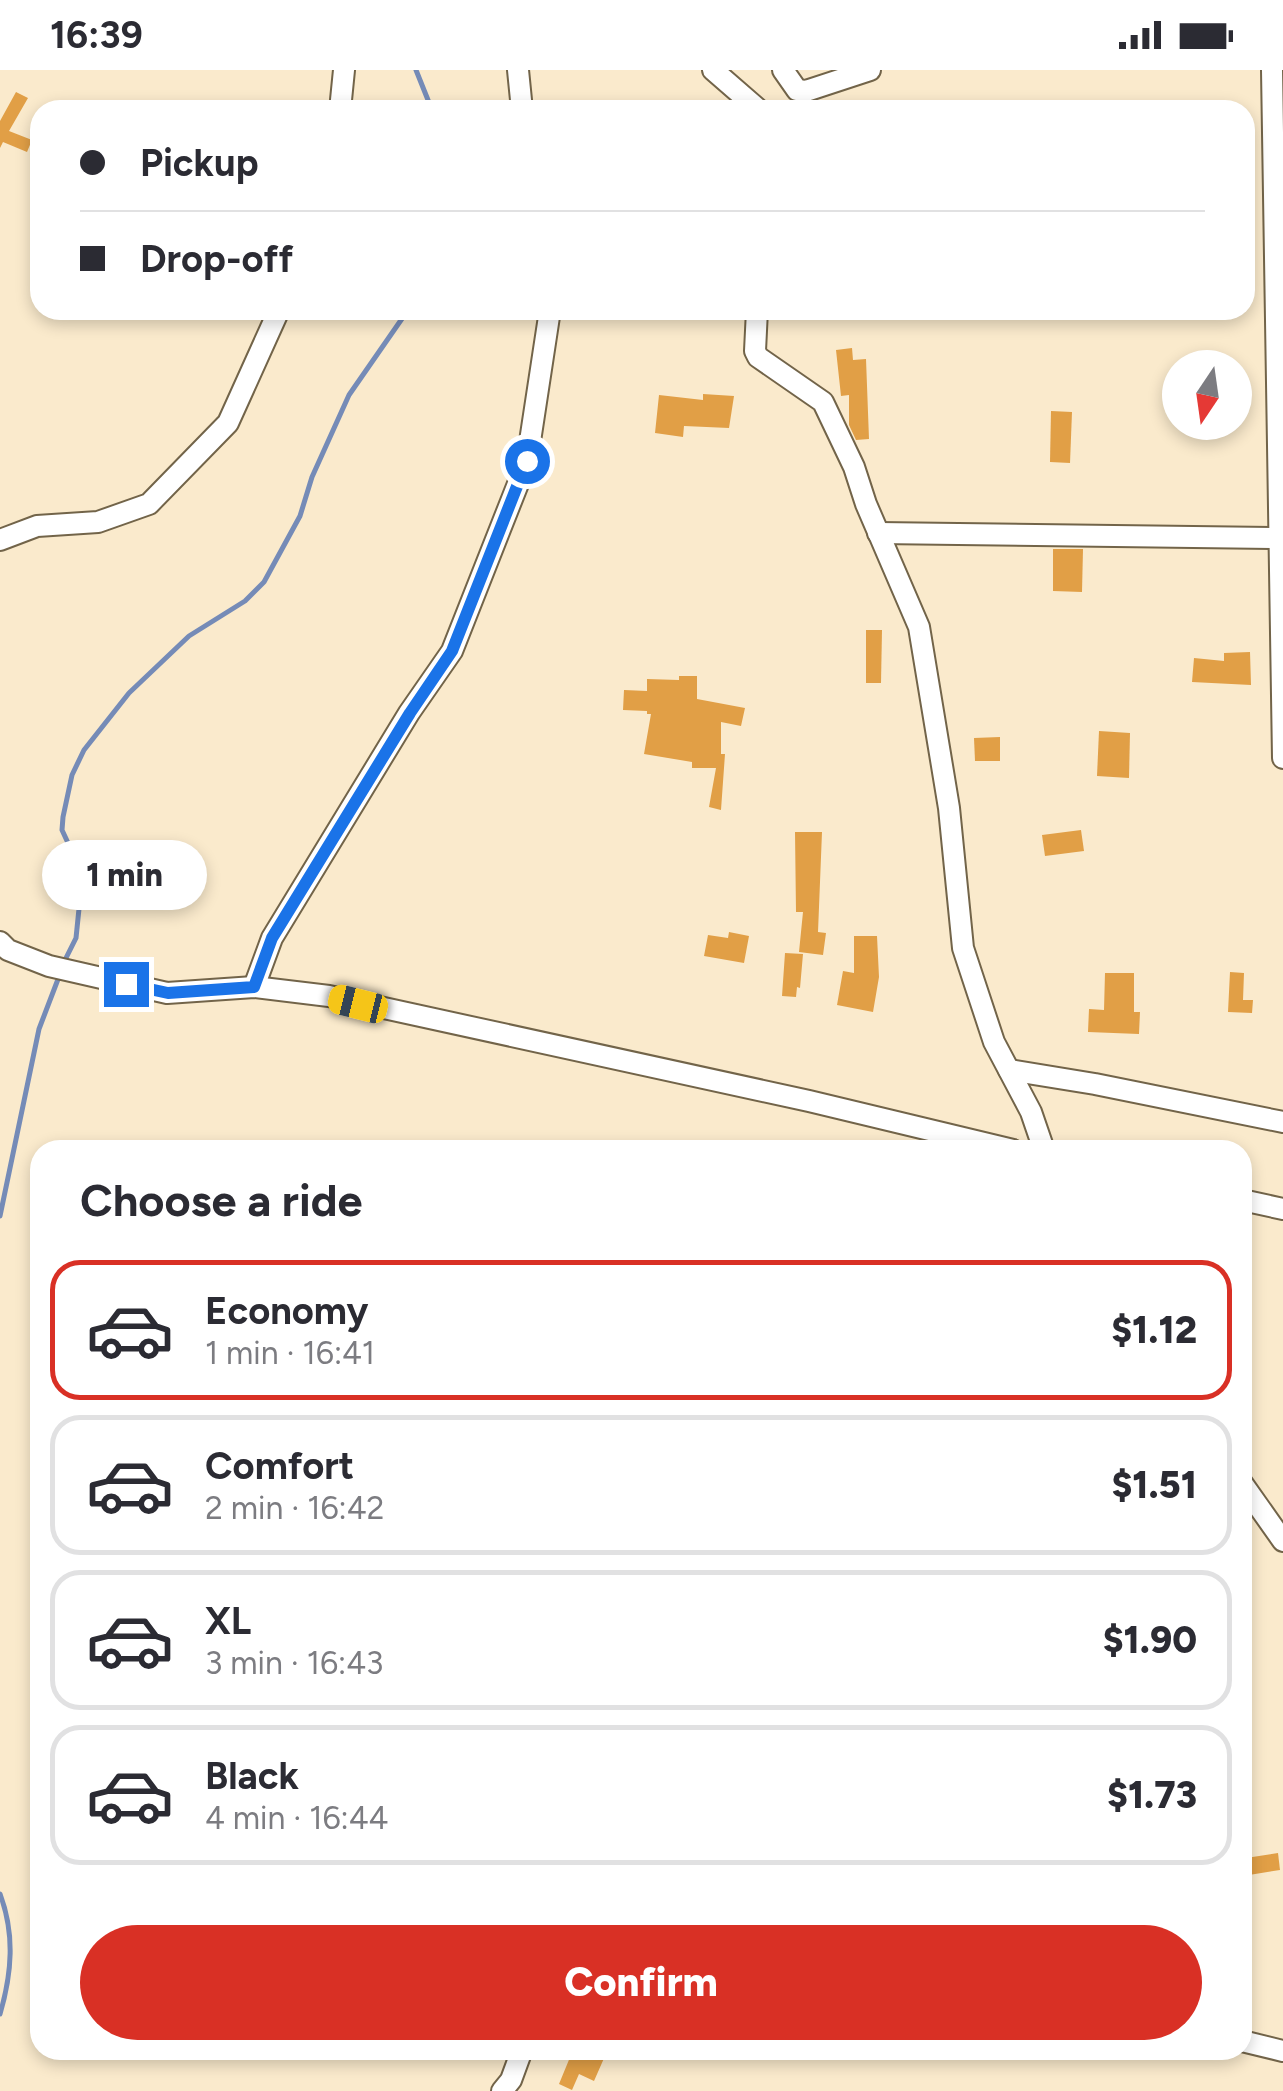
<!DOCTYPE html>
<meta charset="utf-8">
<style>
:root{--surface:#fff;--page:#f2f2f3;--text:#2b2b33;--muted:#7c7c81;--line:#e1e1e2;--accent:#d93025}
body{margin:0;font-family:Figtree,sans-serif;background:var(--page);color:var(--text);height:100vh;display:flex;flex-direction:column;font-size:38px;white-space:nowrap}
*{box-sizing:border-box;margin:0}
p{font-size:32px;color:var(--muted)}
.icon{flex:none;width:55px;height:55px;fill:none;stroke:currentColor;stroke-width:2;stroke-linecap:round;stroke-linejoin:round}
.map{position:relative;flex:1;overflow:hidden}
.sheet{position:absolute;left:30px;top:1070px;width:1222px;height:920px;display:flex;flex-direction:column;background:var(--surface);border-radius:30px;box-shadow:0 5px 15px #0003}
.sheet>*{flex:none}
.guide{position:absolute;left:30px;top:30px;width:1225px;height:220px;border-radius:30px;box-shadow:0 5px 15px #0003;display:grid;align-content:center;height:220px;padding:0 50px;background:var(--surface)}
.needle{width:65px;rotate:193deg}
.fabs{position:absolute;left:1162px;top:280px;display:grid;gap:20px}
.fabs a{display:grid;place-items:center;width:90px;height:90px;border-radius:50%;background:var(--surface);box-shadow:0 5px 15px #0003;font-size:50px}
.end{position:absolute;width:45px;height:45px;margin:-22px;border:12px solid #1a73e8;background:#fff;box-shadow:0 0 0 5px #fff}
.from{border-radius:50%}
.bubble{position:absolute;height:70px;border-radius:35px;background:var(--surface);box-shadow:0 5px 15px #0003;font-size:32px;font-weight:800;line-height:70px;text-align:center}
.car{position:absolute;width:30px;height:60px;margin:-30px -15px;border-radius:12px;box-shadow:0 0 8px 2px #0007;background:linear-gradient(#f5c518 24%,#345 0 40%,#f5c518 0 76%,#345 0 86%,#f5c518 0)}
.guide b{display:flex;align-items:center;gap:35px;height:95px;font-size:38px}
.guide b+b{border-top:2px solid var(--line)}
.guide i{width:25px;height:25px;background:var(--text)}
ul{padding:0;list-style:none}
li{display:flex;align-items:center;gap:30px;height:140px;margin:0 20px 15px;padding:0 30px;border:5px solid var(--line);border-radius:30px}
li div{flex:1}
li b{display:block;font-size:38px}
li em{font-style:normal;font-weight:800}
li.current{border-color:var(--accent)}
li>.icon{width:90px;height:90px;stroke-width:1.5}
h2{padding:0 50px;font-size:45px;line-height:120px}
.action{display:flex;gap:20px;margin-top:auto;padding:20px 50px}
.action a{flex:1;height:115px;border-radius:60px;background:var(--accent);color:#fff;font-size:40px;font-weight:800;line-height:115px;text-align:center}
.status{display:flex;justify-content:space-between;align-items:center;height:70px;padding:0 50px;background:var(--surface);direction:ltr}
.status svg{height:28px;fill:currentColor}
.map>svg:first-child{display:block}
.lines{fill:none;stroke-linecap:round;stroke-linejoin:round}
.stream{stroke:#758bb7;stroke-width:5}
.building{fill:#e19f46}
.minor-casing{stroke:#726449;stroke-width:24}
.minor{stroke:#fff;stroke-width:20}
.route{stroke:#1a73e8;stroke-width:12}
</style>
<div class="status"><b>16:39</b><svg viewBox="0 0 49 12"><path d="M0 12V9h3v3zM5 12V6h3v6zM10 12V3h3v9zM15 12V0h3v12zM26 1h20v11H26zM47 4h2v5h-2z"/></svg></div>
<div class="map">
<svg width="1283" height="2021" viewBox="0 0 1283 2021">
<rect width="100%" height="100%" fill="#faeacc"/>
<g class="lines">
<g class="stream">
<polyline points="416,0 432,40"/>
<polyline points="63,894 76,868 80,829 75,788 62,760 63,747 72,705 84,680 129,623 189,566 245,531 264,512 300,446 312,407 349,325 408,240"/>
<polyline points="0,1146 39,959 60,904"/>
<path d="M0 1824C15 1864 12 1903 0 1944"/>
</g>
</g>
<g class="building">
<polygon points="16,22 28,28 9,61 32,70 27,82 3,72 0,78 0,51"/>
<polygon points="852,278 853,290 866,289 869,369 856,370 849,355 849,325 841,326 836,280"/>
<polygon points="703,324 734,326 729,358 684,356 683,367 655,363 659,325 703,330"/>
<polygon points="1051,341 1072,342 1070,393 1050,392"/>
<polygon points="1053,479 1083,479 1082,522 1053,521"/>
<polygon points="866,560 882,560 881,613 866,613"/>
<polygon points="1250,582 1251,615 1192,612 1194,588 1224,591 1224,583"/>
<polygon points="679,606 697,606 697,629 745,638 741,656 721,652 721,684 725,684 721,740 709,737 716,698 692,698 692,692 644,684 651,644 647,644 647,641 623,640 624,620 647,621 647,609 679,610"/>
<polygon points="1099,661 1130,663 1129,708 1097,706"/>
<polygon points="1000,667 1000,691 975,691 974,668"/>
<polygon points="1081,760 1084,781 1045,786 1042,765"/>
<polygon points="795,762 822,762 818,862 826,863 823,885 799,882 803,842 796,842"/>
<polygon points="729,862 749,866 744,893 704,886 708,865 728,868"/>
<polygon points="854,866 877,866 879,907 873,942 837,935 843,901 854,903"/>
<polygon points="785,883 803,884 800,918 797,917 796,927 782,926"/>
<polygon points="1230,902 1244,903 1243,930 1253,930 1252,943 1228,942"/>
<polygon points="1105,903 1134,903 1134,942 1140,942 1139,964 1088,962 1089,939 1104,940"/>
<polygon points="1278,1783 1280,1800 1249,1805 1246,1788"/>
<polygon points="573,1980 591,1980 605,1986 594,2011 579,2004 572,2020 559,2014"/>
</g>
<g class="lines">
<defs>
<g id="minor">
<polyline points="518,0 522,40"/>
<polyline points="713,0 759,40"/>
<polyline points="783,0 797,20 806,21 870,0"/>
<polyline points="1272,0 1283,688"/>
<polyline points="340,40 344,0"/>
<polyline points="757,240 755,281 758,287 823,332 854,397 866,434 919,557 949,738 963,878 994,972 1031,1042 1044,1080"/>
<polyline points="878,463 1279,468"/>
<polyline points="0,470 37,456 98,452 149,434 228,353 279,240"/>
<polyline points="0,872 8,880 49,896 167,923 254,917 329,926 809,1031 1013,1080"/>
<polyline points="254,917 272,868 409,643 452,581 527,391 550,240"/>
<polyline points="1009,1000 1095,1014 1283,1052"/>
<polyline points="1242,1130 1283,1139"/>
<polyline points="1242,1413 1283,1471"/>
<polyline points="1242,1971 1283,1981"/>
<polyline points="502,2021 511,2010 522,1980"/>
</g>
</defs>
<use href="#minor" class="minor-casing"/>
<use href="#minor" class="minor"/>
</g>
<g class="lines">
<polyline class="route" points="126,914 168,923 254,917 272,868 410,643 452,581 527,391"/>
</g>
</svg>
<div class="fabs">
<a><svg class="needle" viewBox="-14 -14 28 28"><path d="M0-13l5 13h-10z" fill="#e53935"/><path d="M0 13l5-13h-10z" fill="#7c7c81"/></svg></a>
</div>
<i class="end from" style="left:527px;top:391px"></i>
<i class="end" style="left:126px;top:914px"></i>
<div class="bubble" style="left:42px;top:770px;width:165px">1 min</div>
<i class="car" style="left:358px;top:934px;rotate:284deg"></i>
<div class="guide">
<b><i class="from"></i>Pickup</b>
<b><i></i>Drop-off</b>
</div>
<section class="sheet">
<h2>Choose a ride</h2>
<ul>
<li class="current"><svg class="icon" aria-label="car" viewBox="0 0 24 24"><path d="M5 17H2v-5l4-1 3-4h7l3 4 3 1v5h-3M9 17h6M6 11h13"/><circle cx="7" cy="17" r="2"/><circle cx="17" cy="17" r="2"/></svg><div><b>Economy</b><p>1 min · 16:41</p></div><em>$1.12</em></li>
<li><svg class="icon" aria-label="car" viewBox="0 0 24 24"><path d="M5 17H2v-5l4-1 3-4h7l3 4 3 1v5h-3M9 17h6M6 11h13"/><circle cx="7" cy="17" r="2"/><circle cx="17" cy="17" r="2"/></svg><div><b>Comfort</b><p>2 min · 16:42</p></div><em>$1.51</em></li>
<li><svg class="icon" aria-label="car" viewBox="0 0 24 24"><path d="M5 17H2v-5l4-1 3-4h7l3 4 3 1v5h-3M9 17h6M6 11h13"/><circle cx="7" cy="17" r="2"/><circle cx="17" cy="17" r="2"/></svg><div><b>XL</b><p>3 min · 16:43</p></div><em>$1.90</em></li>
<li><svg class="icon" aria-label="car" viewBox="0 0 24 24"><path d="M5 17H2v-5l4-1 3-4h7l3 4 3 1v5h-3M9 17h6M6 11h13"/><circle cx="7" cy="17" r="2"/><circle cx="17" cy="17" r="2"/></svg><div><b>Black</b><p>4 min · 16:44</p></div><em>$1.73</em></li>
</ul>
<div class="action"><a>Confirm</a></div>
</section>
</div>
